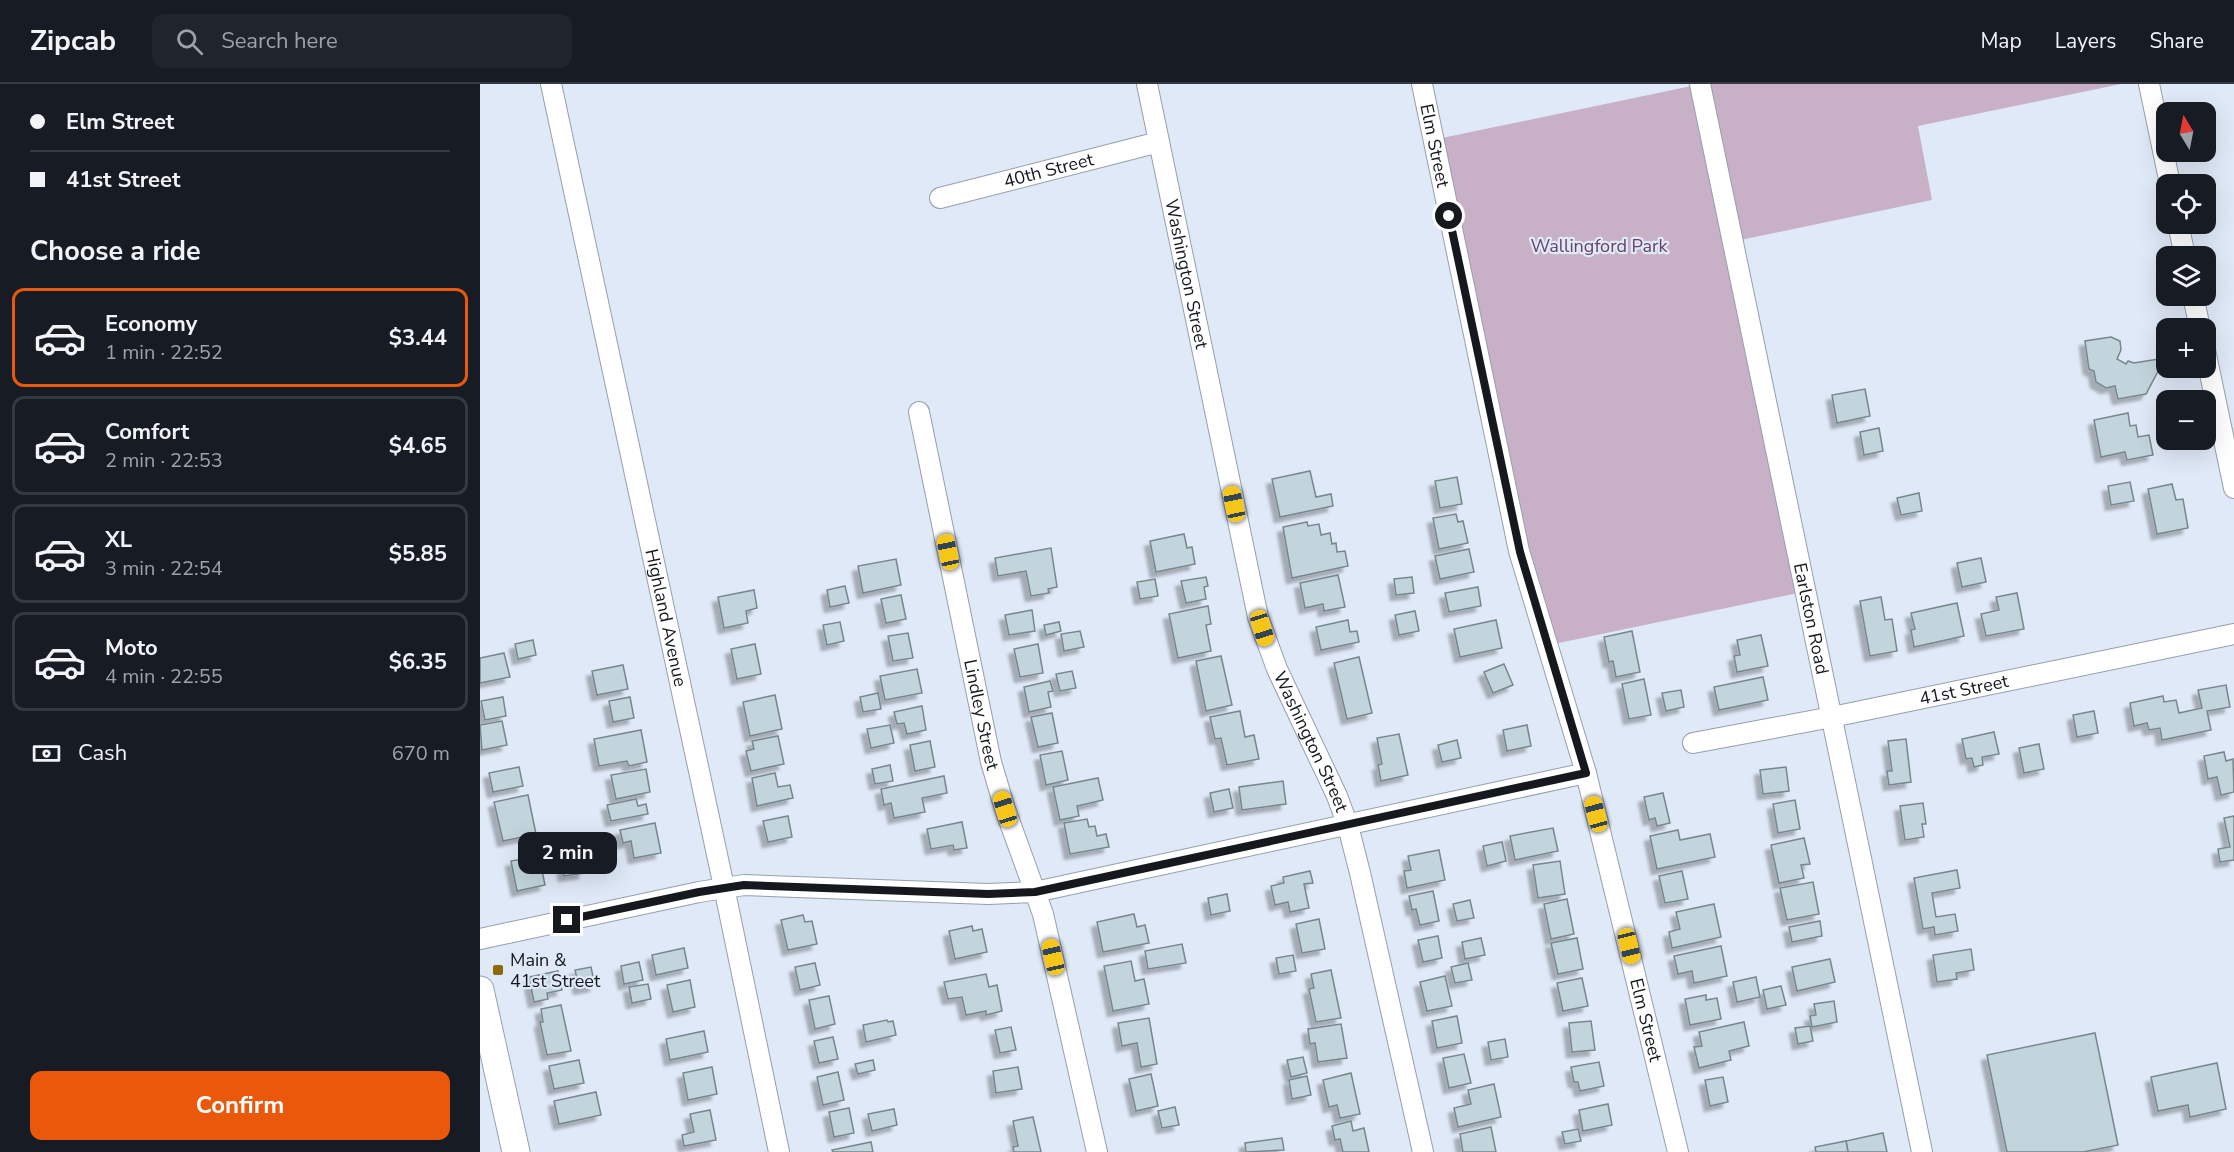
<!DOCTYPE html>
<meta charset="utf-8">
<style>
:root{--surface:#171b24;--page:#20242c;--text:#f1f3f6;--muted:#9ea1a6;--line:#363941;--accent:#ea580c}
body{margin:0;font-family:"Nunito Sans",sans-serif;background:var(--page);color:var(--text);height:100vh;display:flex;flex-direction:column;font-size:22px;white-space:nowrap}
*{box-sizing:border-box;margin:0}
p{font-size:20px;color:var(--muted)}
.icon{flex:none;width:33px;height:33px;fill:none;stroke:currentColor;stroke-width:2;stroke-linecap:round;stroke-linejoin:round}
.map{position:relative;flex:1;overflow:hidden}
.sheet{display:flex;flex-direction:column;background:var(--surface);width:480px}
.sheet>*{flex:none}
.hud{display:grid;align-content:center;height:132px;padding:0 30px;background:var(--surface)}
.needle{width:39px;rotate:350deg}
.fabs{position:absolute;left:1676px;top:18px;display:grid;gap:12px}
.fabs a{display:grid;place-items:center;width:60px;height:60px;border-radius:12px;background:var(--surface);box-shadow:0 6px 24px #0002;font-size:30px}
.end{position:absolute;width:27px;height:27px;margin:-14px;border:8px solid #15181d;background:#fff;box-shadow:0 0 0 3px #fff}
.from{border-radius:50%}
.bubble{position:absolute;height:42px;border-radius:12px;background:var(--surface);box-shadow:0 6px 24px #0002;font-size:20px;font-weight:700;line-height:42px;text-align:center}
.car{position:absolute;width:18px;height:36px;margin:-18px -9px;border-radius:8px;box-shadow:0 0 4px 2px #0007;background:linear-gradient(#f5c518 24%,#345 0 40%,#f5c518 0 76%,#345 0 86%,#f5c518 0)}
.hud b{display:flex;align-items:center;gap:21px;height:57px;font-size:22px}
.hud b+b{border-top:2px solid var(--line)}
.hud i{width:15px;height:15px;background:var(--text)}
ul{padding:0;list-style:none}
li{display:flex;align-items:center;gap:18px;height:99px;margin:0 12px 9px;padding:0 18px;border:3px solid var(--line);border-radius:12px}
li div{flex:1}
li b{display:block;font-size:22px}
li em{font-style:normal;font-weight:700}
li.selected{border-color:var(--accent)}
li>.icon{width:54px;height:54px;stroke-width:1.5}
h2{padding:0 30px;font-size:27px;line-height:72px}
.pay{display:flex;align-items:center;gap:15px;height:66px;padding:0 30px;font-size:22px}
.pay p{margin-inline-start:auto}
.button{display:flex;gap:12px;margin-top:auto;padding:12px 30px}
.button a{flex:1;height:69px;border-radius:12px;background:var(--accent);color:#fff;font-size:24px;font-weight:700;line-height:69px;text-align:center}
header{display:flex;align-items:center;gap:36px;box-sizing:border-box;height:84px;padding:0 30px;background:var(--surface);border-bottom:2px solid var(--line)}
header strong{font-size:28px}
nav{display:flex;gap:33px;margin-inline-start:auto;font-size:21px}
.search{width:420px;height:54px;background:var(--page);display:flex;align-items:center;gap:15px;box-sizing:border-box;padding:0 21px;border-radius:12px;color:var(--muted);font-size:22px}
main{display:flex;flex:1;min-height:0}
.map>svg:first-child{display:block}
.green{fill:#c8b1c7}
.building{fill:#c3d5dc;stroke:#77878d;stroke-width:1.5;filter:url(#shadow)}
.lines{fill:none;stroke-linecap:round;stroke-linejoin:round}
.minor-casing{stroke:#969fac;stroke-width:22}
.secondary-casing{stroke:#969fac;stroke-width:29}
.minor{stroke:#fff;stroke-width:20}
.secondary{stroke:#fff;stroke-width:27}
.route{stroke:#15181d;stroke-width:8}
.poi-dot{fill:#8c6b0d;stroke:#e0e9f7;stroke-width:2}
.labels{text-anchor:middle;stroke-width:4.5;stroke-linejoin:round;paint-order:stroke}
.street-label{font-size:18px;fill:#15181d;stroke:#e0e9f7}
.park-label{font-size:18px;fill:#674268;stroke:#e0e9f7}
.poi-label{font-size:18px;fill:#15181d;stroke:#e0e9f7;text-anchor:start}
</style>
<header>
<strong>Zipcab</strong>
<div class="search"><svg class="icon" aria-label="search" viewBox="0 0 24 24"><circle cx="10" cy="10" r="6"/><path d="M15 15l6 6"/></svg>Search here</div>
<nav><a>Map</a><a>Layers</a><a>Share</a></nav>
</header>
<main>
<section class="sheet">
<div class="hud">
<b><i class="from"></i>Elm Street</b>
<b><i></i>41st Street</b>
</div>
<h2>Choose a ride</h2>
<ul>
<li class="selected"><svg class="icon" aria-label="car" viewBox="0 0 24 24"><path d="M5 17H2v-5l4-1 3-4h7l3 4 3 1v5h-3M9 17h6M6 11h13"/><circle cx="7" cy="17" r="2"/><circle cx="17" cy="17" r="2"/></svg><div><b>Economy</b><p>1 min · 22:52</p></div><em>$3.44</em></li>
<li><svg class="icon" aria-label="car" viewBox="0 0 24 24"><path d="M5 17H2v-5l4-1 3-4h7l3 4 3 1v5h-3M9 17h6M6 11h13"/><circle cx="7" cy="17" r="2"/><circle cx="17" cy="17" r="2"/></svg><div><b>Comfort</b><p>2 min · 22:53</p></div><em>$4.65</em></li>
<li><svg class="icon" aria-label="car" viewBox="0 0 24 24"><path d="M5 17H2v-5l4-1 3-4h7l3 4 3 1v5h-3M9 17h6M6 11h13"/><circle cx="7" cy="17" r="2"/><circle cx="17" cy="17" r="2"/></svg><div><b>XL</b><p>3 min · 22:54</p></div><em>$5.85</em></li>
<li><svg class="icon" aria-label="car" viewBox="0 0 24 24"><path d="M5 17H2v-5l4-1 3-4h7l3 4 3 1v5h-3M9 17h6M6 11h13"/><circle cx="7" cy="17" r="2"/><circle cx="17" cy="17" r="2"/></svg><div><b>Moto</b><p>4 min · 22:55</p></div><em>$6.35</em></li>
</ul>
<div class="pay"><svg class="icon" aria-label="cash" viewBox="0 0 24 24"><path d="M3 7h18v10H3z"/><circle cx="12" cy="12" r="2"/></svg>Cash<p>670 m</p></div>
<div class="button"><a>Confirm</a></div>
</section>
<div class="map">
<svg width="1754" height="1068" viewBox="0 0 1754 1068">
<defs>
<filter id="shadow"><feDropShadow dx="-5.5" dy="5.5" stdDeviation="1.5" flood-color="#0004"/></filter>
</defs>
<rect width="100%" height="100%" fill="#e0e9f7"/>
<polygon class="green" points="1221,0 1641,0 1438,42 1452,116 1251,158 1323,508 1069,561 962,54"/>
<g class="building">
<polygon points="1631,253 1640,257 1641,266 1637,275 1646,280 1648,277 1654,279 1685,274 1666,310 1638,315 1635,302 1626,304 1616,298 1614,287 1609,285 1605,257"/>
<polygon points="1385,305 1390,332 1357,339 1352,311"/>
<polygon points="1648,329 1650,342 1656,341 1658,353 1669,351 1673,371 1647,376 1645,368 1621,373 1614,336"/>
<polygon points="1399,344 1403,367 1384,371 1380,348"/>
<polygon points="830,387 836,413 851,410 853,422 800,433 792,395"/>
<polygon points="977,393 982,420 960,424 955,397"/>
<polygon points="1650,398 1654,417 1631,421 1628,402"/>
<polygon points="1692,400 1696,416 1703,415 1708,444 1677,450 1668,405"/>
<polygon points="1439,409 1442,427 1421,431 1417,414"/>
<polygon points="976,430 978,438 983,437 988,459 959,465 953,434"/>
<polygon points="827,438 828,442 839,440 841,451 850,449 852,460 856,459 857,468 865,467 868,482 812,494 803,443"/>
<polygon points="704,450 707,464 712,463 715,480 676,488 670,457"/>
<polygon points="571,464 577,503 568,505 569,509 551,512 546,487 518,492 515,474"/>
<polygon points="989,465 994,488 960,495 955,472"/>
<polygon points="1501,474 1506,498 1482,503 1477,479"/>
<polygon points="416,475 421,501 383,509 378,482"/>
<polygon points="858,491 865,523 844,527 843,520 825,524 820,499"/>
<polygon points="726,493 728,502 724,503 726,515 706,519 701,497"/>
<polygon points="932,493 934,509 916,511 914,495"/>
<polygon points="675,495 678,512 660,515 657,498"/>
<polygon points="365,502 369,519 350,523 347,506"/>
<polygon points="998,503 1001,522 969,528 965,509"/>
<polygon points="274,506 277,524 266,527 268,539 244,544 238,513"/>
<polygon points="1537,509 1544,545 1506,552 1501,530 1519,526 1516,513"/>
<polygon points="421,511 426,535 406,539 401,515"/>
<polygon points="1401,513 1405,536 1412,535 1417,567 1390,572 1380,517"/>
<polygon points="1477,519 1484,552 1434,563 1431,546 1435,545 1431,529"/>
<polygon points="728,522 731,540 726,541 731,567 698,574 689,530"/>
<polygon points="552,526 555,547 529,551 525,531"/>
<polygon points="935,527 939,547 919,551 915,531"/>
<polygon points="868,536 870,548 877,547 879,558 841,566 836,543"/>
<polygon points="1016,536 1022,564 980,573 974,545"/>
<polygon points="360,538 364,557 347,561 343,541"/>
<polygon points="579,538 581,547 566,551 564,541"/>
<polygon points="600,547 604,563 584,567 581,550"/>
<polygon points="1152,547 1160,588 1136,593 1133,577 1129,578 1124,553"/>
<polygon points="428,549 433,574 413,577 408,552"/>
<polygon points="1281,551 1288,582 1257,588 1254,572 1260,571 1257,556"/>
<polygon points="53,556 56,571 38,575 35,560"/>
<polygon points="275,560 281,590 257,595 251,565"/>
<polygon points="558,560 563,589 540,593 534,565"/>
<polygon points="24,569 30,593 0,599 0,574"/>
<polygon points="741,572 752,621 726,627 716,577"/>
<polygon points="879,573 892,629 867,635 854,579"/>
<polygon points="1024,580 1033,601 1013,609 1004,588"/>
<polygon points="143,581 148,605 117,611 112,587"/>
<polygon points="437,585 442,609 405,616 400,592"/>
<polygon points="592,587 596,604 580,607 576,590"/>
<polygon points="1283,593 1288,616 1239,626 1234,603"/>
<polygon points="1164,595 1171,631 1149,635 1142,600"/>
<polygon points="570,597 573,607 568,608 571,623 549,628 544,603"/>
<polygon points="1746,601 1750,623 1727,627 1731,646 1682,656 1680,644 1669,646 1667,639 1654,642 1650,619 1683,612 1684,618 1696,616 1699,629 1722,624 1718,606"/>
<polygon points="1201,606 1204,623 1186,627 1182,609"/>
<polygon points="398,609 401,625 383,628 380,613"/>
<polygon points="295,611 302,645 270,652 263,618"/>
<polygon points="23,613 26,632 5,636 1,617"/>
<polygon points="150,613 154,634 133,638 129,617"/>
<polygon points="442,622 446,646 427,650 424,639 417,640 414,628"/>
<polygon points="760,627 765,653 774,651 779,675 747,681 741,654 735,655 730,633"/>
<polygon points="1614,627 1618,649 1597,653 1593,631"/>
<polygon points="572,629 578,659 558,663 551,633"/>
<polygon points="22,637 27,661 2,666 0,641"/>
<polygon points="410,641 414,659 391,664 387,645"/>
<polygon points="1047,641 1051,662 1027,667 1023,646"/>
<polygon points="161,646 167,678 149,682 147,677 119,682 114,655"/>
<polygon points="1514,648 1519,670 1502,673 1503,681 1494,683 1492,674 1486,675 1482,655"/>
<polygon points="919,650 928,691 901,697 898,681 902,680 897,654"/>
<polygon points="298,652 304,680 271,687 266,667 274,665 272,657"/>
<polygon points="1426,655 1431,698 1409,701 1407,687 1412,687 1408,657"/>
<polygon points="977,656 981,674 962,678 958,661"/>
<polygon points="450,657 455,683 435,687 430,661"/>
<polygon points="1559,660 1564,685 1544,689 1539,664"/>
<polygon points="582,667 588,696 566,701 560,671"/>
<polygon points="1744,668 1746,677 1753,675 1754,708 1741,711 1737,693 1728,695 1724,672"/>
<polygon points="410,681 413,697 395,700 392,685"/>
<polygon points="39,683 43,702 13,708 9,689"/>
<polygon points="1306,683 1309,707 1283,710 1280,686"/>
<polygon points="166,685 170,708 136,715 131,691"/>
<polygon points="295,689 298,703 310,701 313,714 277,722 272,694"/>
<polygon points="464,692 467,709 442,714 445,728 414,734 411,719 404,721 401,705"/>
<polygon points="618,694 623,716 597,722 599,732 580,736 573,703"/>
<polygon points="803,697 806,720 762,726 759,703"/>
<polygon points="749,705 753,724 734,728 730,709"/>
<polygon points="1183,709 1190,739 1177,742 1175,734 1169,736 1164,713"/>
<polygon points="48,711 56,750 23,757 14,718"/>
<polygon points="156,715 158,722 166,720 168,730 131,737 127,721"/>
<polygon points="1315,716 1320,745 1298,749 1293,720"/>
<polygon points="1443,719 1446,740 1442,740 1444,753 1425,756 1420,722"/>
<polygon points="308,732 312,753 288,758 283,737"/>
<polygon points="1754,732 1754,776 1740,778 1738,765 1750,763 1744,734"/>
<polygon points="607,735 609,743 615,742 617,752 626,750 629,763 590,770 584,739"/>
<polygon points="482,738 487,764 474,766 473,761 451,765 447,745"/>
<polygon points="175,739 181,769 154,774 151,757 143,759 140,746"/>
<polygon points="1073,744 1078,767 1035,776 1030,752"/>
<polygon points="1198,746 1200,756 1230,750 1235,773 1177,785 1170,752"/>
<polygon points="1324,754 1330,780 1321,781 1324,794 1299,799 1291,761"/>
<polygon points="1022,758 1026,777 1007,782 1003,762"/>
<polygon points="959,766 965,796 927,804 924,787 931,786 928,772"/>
<polygon points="101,769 104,789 84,792 81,772"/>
<polygon points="59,772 65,801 37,807 31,777"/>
<polygon points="1080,777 1085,810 1058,814 1053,781"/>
<polygon points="1477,786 1480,804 1452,809 1456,833 1475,830 1478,847 1455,851 1454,843 1443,845 1434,794"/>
<polygon points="830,787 833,799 824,800 829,824 810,828 808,818 795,821 791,802 804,799 803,793"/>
<polygon points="1202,787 1208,815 1185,819 1179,792"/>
<polygon points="1333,798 1339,830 1307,836 1300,804"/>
<polygon points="953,807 959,837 940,841 936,825 932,826 929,812"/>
<polygon points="747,810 750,827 731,831 728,814"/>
<polygon points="1087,815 1094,850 1071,855 1064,820"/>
<polygon points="990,816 994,834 977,837 973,820"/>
<polygon points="1234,820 1241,853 1192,864 1189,848 1200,845 1196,828"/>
<polygon points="654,830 657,843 665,841 669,859 623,868 617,838"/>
<polygon points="323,831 325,838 332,837 337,860 308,866 301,836"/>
<polygon points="839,835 845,865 822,869 816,840"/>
<polygon points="1340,837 1342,852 1312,858 1309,843"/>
<polygon points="492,842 493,847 502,845 507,868 475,875 469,847"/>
<polygon points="958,852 962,874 943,878 938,856"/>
<polygon points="1001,854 1005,871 985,875 982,858"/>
<polygon points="1097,854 1103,885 1078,890 1071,859"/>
<polygon points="702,860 706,879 668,885 665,867"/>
<polygon points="1241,862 1247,892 1214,899 1212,887 1198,890 1194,872"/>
<polygon points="204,864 208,884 176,891 172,871"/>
<polygon points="1491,865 1494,886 1476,889 1477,895 1457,898 1453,871"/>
<polygon points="813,871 816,887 799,890 796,874"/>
<polygon points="1350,875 1355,898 1317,907 1312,883"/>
<polygon points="651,877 655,897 664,895 669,920 633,927 624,882"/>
<polygon points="159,878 163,896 144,900 141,882"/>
<polygon points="335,879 340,901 320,906 315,883"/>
<polygon points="988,879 992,896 975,899 971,883"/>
<polygon points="111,883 115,902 99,905 95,886"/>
<polygon points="851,886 861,934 836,938 829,905 834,904 831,890"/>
<polygon points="78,887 82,906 67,909 68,915 54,918 49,893"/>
<polygon points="506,890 509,903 517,901 522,927 506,931 506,927 486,931 482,913 468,915 464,898"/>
<polygon points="965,892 972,922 947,927 940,898"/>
<polygon points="1276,893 1280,913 1257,918 1253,898"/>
<polygon points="1102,894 1108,922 1083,927 1077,899"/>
<polygon points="210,896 215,923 193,928 187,901"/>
<polygon points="168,900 171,915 152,919 149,903"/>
<polygon points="1301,902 1306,921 1287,925 1283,906"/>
<polygon points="1226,911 1226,916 1237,914 1241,935 1210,941 1205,915"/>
<polygon points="349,912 355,940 335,945 329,916"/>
<polygon points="1354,917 1357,938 1332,943 1330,932 1336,931 1334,920"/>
<polygon points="81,921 91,967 67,971 60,938 63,938 61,925"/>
<polygon points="977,932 982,959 957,964 952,937"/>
<polygon points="669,934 677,980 661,983 657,959 642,962 638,939"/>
<polygon points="407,936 408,938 413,937 416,951 386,958 383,941"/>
<polygon points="1111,937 1115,966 1092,968 1089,939"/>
<polygon points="1264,938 1269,962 1249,967 1251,976 1219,984 1214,963 1222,962 1219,948"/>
<polygon points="861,940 867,974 838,978 835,959 830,960 828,945"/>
<polygon points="1330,942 1333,957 1318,960 1315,944"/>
<polygon points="531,943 536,966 520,969 515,946"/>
<polygon points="224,947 228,968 190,976 186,955"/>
<polygon points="1615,949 1638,1061 1603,1068 1527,1068 1507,971"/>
<polygon points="353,953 358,975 339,979 334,957"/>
<polygon points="1025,955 1028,973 1011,976 1008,958"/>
<polygon points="984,970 991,999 969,1004 963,974"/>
<polygon points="823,973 827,989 811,993 807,976"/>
<polygon points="99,976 104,999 74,1005 69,982"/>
<polygon points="393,976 395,986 378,990 375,980"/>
<polygon points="1119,978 1124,1002 1100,1007 1098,998 1094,998 1091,983"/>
<polygon points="1737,979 1746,1025 1710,1033 1708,1021 1678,1027 1671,993"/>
<polygon points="232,983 237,1010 208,1016 203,989"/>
<polygon points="538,983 542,1005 516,1009 513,987"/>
<polygon points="358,988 364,1016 343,1021 337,993"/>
<polygon points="871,989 880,1030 860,1034 857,1021 849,1023 843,996"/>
<polygon points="671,990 678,1022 656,1027 649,995"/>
<polygon points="827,992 831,1011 812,1015 809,996"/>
<polygon points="1243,993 1248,1018 1230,1022 1225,996"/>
<polygon points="1014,1000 1021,1033 978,1043 974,1024 991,1020 988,1006"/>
<polygon points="116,1008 121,1031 79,1040 74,1017"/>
<polygon points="1128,1020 1132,1041 1103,1047 1099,1026"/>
<polygon points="695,1023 699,1041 682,1044 678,1027"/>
<polygon points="369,1024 374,1049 354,1053 349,1028"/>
<polygon points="414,1025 417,1041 392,1047 388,1030"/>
<polygon points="230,1026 236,1056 204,1062 202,1051 214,1048 210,1030"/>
<polygon points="553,1033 561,1068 534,1068 533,1063 538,1062 533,1037"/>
<polygon points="871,1037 873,1047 884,1044 889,1068 863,1068 860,1055 855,1056 852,1042"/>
<polygon points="1011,1043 1016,1068 983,1068 980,1050"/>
<polygon points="1098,1045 1101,1057 1085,1060 1082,1048"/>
<polygon points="1403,1049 1407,1068 1368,1068 1366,1057"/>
<polygon points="802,1054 804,1066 766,1068 765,1059"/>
<polygon points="1366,1057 1368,1068 1336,1068 1335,1063"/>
<polygon points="391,1058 393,1068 353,1068 352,1066"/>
</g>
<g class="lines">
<defs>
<g id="minor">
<path id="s1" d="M71 0 244 803 299 1068"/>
<path id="s2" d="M667 0 778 533 797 585 857 712 868 742 880 789 943 1068"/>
<path id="s3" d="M942 0 1039 467 1106 689 1198 1068"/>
<path id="s4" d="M1220 0 1442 1068"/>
<polyline points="1669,0 1690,100"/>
<path id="s5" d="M460 114 679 58"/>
<polyline points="1698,140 1705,172"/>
<polyline points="1713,212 1720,244"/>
<polyline points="1725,266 1754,404"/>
<path id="s6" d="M439 328 511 678 525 725 563 830 617 1068"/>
<path id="s7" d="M1213 659 1352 633 1754 550"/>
<polyline points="0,855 219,808 264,801 508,810 555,808 1106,689"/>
</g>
<polyline id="secondary" points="0,906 36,1068"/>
</defs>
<use href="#minor" class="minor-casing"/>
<use href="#secondary" class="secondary-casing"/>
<use href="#minor" class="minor"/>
<use href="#secondary" class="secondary"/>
</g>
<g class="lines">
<polyline class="route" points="87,836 219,808 264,801 508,810 555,808 1106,689 1040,468 969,132"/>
</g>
<rect class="poi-dot" x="12" y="880" width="12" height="12" rx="3"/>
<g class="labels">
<g class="street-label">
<text dy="6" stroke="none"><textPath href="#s3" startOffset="63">Elm Street</textPath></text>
<text dy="6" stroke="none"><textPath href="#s5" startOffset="112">40th Street</textPath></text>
<text dy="6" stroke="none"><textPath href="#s2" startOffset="194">Washington Street</textPath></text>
<text dy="6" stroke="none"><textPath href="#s1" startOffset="546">Highland Avenue</textPath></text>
<text dy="6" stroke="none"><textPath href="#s4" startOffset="546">Earlston Road</textPath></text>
<text dy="6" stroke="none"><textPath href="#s7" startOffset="276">41st Street</textPath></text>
<text dy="6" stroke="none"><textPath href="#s6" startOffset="309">Lindley Street</textPath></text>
<text dy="6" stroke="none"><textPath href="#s2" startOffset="680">Washington Street</textPath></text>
<text dy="6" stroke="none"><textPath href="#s3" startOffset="963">Elm Street</textPath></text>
</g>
<g class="park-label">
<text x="1119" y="168">Wallingford Park</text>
</g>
<g class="poi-label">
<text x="30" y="882">Main &amp;<tspan x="30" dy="21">41st Street</tspan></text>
</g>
</g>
</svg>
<div class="fabs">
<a><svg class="needle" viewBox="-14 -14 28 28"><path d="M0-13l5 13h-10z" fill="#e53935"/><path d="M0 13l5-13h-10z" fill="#9ea1a6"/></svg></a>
<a><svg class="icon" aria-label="locate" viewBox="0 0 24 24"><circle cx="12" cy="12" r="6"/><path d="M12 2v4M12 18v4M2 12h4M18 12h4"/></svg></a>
<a><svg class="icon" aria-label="layers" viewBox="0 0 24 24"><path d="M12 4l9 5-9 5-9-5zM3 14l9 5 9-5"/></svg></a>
<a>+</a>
<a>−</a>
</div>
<i class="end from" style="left:969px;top:132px"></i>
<i class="end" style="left:87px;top:836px"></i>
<div class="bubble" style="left:38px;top:748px;width:99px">2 min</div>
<i class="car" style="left:754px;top:420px;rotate:348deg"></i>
<i class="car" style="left:468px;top:468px;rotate:348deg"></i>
<i class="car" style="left:782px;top:544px;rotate:163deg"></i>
<i class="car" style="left:525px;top:725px;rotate:343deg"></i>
<i class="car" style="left:1116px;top:730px;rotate:345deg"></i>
<i class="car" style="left:1149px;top:862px;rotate:166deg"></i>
<i class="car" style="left:573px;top:873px;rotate:347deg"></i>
</div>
</main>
